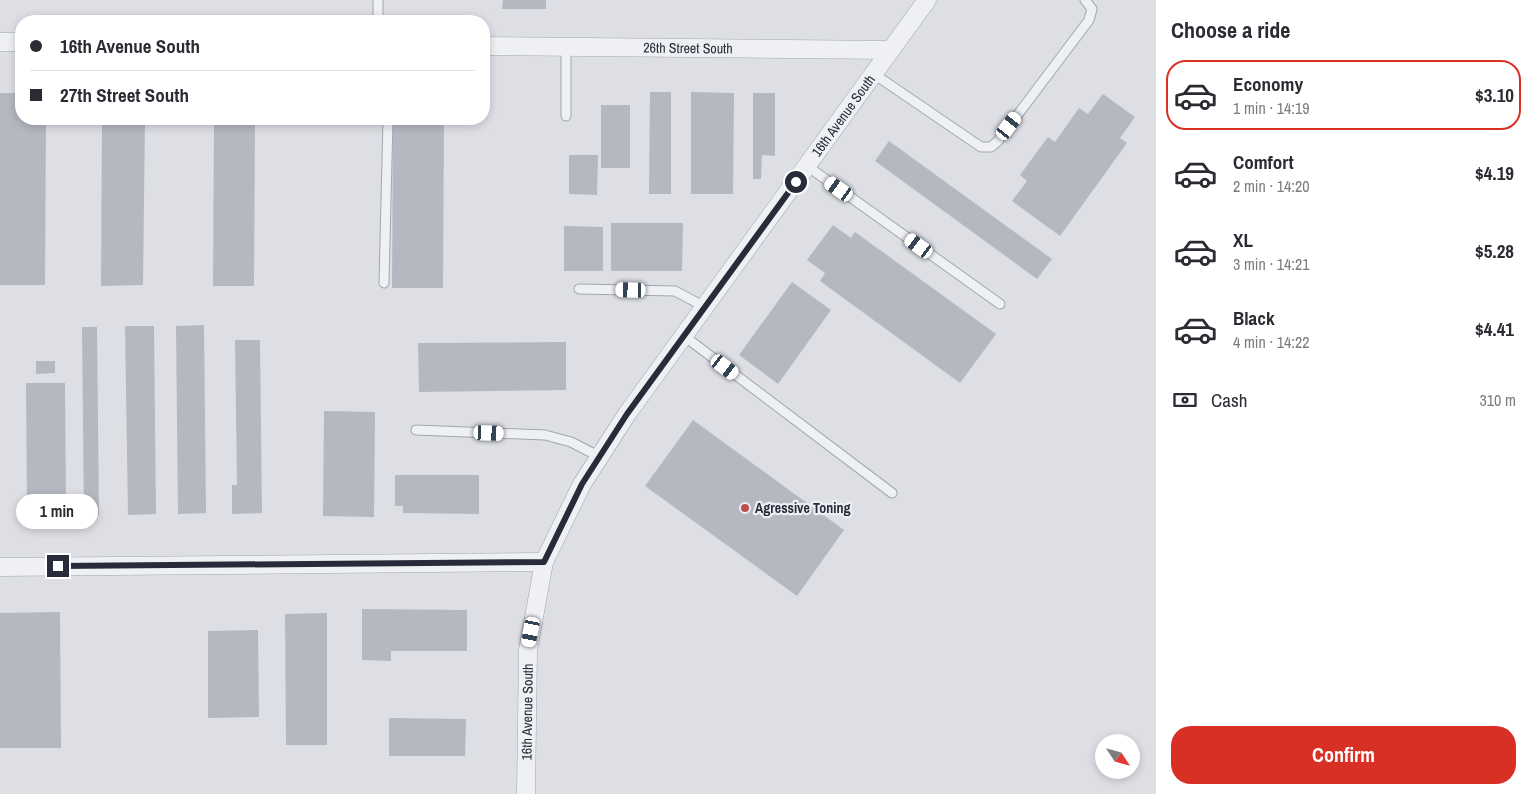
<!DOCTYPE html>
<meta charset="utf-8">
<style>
:root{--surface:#fff;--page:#f7f7f7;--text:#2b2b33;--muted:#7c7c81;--line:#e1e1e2;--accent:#d93025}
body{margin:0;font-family:"Archivo Narrow",sans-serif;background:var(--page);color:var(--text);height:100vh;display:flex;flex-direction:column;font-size:19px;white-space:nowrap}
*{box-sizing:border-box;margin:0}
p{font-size:16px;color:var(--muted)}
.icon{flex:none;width:28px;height:28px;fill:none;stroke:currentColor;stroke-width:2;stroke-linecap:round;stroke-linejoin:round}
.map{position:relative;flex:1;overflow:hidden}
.panel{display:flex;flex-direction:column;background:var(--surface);width:375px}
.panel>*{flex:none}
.banner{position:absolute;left:15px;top:15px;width:475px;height:110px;border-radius:20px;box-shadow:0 2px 8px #0003;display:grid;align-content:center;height:110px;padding:0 15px;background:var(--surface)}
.needle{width:32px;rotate:126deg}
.buttons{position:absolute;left:1095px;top:734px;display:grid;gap:10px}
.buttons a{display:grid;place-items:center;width:45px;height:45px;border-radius:50%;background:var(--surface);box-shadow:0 2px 8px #0003;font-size:25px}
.end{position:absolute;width:22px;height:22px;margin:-11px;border:6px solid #282c3a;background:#fff;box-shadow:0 0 0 2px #fff}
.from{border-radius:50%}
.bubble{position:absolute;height:35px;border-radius:18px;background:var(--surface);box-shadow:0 2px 8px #0003;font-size:16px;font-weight:700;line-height:35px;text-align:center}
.car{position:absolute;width:15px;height:30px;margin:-15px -8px;border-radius:6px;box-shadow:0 0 4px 1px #0007;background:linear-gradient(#fff 24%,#345 0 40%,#fff 0 76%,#345 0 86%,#fff 0)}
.banner b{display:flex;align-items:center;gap:18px;height:48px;font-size:19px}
.banner b+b{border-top:1px solid var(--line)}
.banner i{width:12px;height:12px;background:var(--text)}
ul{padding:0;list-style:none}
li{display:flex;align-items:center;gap:15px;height:70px;margin:0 10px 8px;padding:0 5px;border:2px solid transparent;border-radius:20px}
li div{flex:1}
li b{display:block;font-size:19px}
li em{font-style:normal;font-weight:700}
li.active{border-color:var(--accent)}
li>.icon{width:45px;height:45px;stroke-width:1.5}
h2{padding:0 15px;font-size:22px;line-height:60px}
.pay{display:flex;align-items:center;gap:12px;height:55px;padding:0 15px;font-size:19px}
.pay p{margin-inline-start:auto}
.cta{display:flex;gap:10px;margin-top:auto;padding:10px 15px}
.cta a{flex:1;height:58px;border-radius:20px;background:var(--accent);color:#fff;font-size:20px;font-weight:700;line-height:58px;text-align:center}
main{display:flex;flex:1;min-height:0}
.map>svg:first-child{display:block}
.building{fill:#b5b8c1}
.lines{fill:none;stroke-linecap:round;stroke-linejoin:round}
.lane-casing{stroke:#a3a6ae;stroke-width:11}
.street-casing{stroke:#a3a6ae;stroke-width:19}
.lane{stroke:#eff0f4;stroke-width:9}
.street{stroke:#eff0f4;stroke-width:18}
.route{stroke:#282c3a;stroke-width:6}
.poi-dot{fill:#be4f50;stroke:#eceef3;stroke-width:2}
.labels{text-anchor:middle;stroke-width:4.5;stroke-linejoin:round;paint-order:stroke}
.street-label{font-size:14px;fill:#282c3a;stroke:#eceef3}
.poi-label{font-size:14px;font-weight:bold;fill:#282c3a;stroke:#eceef3;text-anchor:start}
</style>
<main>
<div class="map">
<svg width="1156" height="794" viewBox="0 0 1156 794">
<rect width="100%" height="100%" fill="#dddfe5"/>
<g class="building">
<polygon points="503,0 546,0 546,9 502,9"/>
<polygon points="650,92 671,92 671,194 649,194"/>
<polygon points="691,92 734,93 733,194 691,194"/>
<polygon points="0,93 21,93 21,119 46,119 45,285 0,285"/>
<polygon points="753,93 775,93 775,156 762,155 761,179 753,179"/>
<polygon points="1103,94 1135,117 1120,138 1127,143 1060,236 1012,201 1027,181 1020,175 1048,137 1055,142 1079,108 1088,114"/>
<rect x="601" y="105" width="29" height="63"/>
<polygon points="102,119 145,119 143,285 101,286"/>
<polygon points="214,119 255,119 254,286 213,286"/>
<polygon points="393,119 444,119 443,288 392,288"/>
<polygon points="889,141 1052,259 1037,279 875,161"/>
<polygon points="569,155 598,155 597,195 569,194"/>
<polygon points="611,223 683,223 682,271 611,271"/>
<polygon points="833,225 851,238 855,232 996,334 960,383 820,281 825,273 807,260"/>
<polygon points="564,226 603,227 603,271 564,271"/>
<polygon points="792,282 831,310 778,384 739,355"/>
<polygon points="204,325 206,513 178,514 176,326"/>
<polygon points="125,326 154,326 156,514 128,515"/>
<polygon points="82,327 97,327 99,515 84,515"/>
<polygon points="235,340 260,340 262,513 232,514 232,485 237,485"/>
<polygon points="566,342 566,390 419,392 418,343"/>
<polygon points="36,361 55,361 55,373 36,374"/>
<polygon points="26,383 65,383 66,506 27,507"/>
<polygon points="324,411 375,412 374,517 323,516"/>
<polygon points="693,420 844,530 797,596 645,486"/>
<polygon points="395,475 479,475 479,514 403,513 403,506 395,506"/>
<polygon points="362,609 467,610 467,651 391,651 391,661 362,660"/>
<polygon points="60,612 61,748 0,748 0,613"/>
<polygon points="327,613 327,745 286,745 285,614"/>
<polygon points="258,630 259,717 208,718 208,631"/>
<polygon points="389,718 466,719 465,756 389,756"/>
</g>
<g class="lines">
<defs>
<g id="lane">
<polyline points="378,21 378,0"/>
<polyline points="566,47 566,116"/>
<polyline points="874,74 981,147 991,147 998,141 1089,20 1092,9 1085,0"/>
<polyline points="807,166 1000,304"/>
<polyline points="384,283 388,119"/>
<polyline points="579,289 675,291 705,307"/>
<polyline points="684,336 892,493"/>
<polyline points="416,430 545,435 571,442 600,457"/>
</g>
<g id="street">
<polyline points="0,42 21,42"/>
<path id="s1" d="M484 46 891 50"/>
<polyline points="0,567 544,562"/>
<path id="s2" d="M526 794 528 650 544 562 582 484 627 414 927 0"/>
</g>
</defs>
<use href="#lane" class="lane-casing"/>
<use href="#street" class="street-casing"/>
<use href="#lane" class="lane"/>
<use href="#street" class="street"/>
</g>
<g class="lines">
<polyline class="route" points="58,566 544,562 582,484 627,414 796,182"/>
</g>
<circle class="poi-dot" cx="745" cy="508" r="5"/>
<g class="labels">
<g class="street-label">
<text dy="5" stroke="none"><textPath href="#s1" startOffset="204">26th Street South</textPath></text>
<text dy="5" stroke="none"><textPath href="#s2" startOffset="772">16th Avenue South</textPath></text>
<text dy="5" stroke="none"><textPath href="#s2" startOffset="82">16th Avenue South</textPath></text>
</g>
<g class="poi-label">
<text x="755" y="513">Agressive Toning</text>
</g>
</g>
</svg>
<div class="buttons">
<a><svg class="needle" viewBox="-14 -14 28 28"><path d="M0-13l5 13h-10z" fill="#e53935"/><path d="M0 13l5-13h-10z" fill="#7c7c81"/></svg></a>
</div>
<i class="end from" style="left:796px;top:182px"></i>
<i class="end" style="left:58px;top:566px"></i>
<div class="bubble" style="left:16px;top:494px;width:82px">1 min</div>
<i class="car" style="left:1009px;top:126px;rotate:37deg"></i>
<i class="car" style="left:839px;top:189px;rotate:305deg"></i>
<i class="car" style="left:919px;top:246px;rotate:306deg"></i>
<i class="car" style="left:631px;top:290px;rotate:271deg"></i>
<i class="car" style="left:725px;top:367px;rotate:127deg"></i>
<i class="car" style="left:489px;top:433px;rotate:92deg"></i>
<i class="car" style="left:531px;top:632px;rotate:191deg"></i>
<div class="banner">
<b><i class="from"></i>16th Avenue South</b>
<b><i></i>27th Street South</b>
</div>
</div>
<section class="panel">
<h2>Choose a ride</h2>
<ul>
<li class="active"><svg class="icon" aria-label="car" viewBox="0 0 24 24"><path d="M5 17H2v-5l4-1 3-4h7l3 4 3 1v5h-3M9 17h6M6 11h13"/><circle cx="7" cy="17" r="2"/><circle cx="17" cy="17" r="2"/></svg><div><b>Economy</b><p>1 min · 14:19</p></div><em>$3.10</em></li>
<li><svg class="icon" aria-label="car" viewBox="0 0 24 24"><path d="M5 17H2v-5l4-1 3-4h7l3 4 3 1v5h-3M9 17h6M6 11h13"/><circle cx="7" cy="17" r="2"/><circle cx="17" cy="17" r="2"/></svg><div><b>Comfort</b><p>2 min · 14:20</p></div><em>$4.19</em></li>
<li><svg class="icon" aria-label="car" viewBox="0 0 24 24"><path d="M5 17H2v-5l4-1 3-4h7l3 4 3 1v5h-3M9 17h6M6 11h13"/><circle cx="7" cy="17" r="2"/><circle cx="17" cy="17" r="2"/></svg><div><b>XL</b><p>3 min · 14:21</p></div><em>$5.28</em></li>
<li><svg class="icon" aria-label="car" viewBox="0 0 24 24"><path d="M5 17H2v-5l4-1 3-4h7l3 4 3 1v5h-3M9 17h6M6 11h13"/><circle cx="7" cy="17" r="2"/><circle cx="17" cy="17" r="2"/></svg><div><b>Black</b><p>4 min · 14:22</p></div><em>$4.41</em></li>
</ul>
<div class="pay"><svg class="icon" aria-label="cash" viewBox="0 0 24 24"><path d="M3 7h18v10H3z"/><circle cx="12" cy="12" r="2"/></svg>Cash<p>310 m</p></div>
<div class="cta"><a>Confirm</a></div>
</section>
</main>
